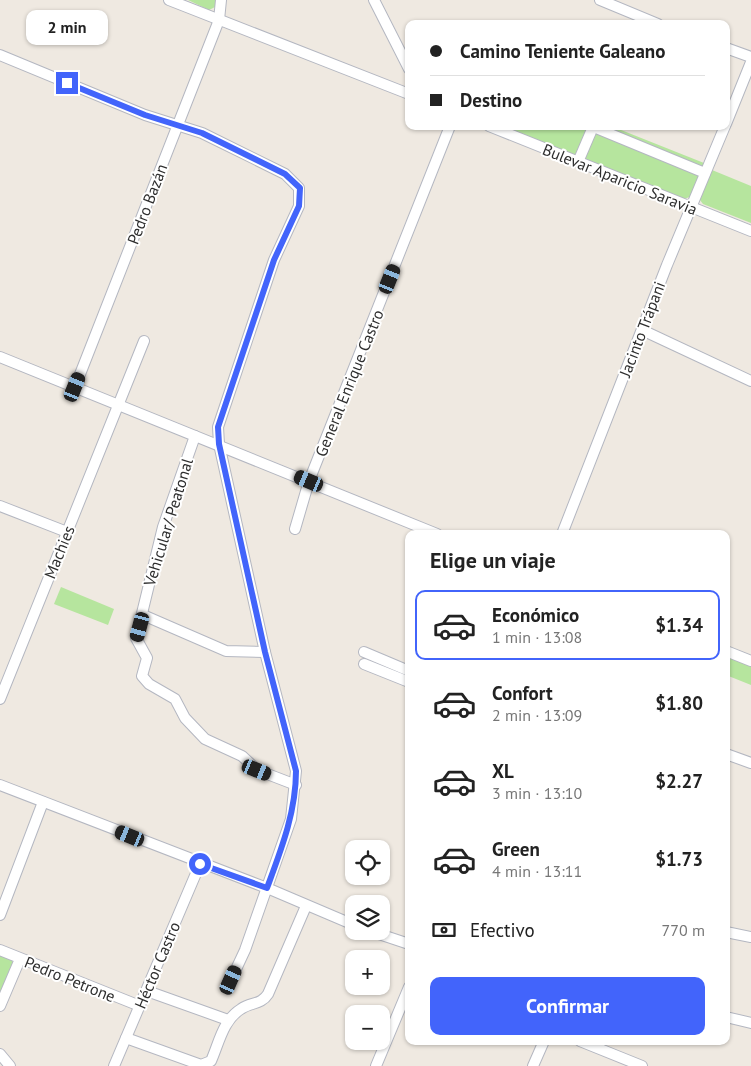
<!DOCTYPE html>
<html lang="es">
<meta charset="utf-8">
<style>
:root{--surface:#fff;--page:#f2f2f2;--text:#222;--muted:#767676;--line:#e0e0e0;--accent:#4264fb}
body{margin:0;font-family:"PT Sans",sans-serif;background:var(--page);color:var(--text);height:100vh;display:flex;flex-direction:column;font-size:19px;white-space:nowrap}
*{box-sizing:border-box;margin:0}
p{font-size:16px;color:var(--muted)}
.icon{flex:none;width:28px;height:28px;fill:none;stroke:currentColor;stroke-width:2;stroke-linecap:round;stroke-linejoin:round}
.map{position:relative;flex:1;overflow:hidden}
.panel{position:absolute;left:405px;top:530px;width:325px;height:515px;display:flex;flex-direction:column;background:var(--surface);border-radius:10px;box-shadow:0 1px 4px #0004}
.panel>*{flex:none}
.hud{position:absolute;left:405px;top:20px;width:325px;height:110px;border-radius:10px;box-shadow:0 1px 4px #0004;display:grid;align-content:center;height:110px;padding:0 25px;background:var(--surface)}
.controls{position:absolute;left:345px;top:840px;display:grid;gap:10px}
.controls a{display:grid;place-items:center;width:45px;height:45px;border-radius:10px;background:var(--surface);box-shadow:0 1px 4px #0004;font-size:25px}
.end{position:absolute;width:22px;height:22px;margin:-11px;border:6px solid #4264fb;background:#fff;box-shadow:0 0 0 2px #fff}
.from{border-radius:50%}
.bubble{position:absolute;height:35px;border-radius:10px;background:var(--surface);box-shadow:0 1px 4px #0004;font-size:16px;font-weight:700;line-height:35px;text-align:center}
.car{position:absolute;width:15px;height:30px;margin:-15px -8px;border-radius:6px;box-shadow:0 0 4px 1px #0007;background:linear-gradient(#222 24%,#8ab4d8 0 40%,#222 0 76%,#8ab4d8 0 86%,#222 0)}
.hud b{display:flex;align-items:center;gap:18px;height:48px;font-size:19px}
.hud b+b{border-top:1px solid var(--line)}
.hud i{width:12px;height:12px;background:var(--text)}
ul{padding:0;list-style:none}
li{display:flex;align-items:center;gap:15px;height:70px;margin:0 10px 8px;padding:0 15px;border:2px solid transparent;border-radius:10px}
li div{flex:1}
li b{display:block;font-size:19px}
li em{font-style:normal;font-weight:700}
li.selected{border-color:var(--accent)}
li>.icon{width:45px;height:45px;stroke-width:1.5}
h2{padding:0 25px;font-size:22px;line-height:60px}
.pay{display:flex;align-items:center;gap:12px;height:55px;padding:0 25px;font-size:19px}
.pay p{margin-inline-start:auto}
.cta{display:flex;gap:10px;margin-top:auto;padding:10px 25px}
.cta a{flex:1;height:58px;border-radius:10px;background:var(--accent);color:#fff;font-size:20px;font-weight:700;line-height:58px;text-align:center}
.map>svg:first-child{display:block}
.green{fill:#b6e59e}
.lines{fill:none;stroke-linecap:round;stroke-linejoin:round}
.minor-casing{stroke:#b4b7c1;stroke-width:12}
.minor{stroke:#fff;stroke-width:10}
.route{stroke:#4264fb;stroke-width:6}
.labels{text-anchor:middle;stroke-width:4;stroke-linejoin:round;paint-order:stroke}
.street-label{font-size:16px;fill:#2e2e2e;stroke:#fff}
</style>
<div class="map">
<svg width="751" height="1066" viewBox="0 0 751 1066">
<rect width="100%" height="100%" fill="#efe9e1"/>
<g class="green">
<polygon points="188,0 218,0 217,6 209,10"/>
<polygon points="500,126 611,126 704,163 690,197 683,199"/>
<polygon points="712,170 751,186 751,223 703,204 700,200"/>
<polygon points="61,587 114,609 108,625 54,604"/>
<polygon points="726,651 751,661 751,685 726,675"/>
<polygon points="0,954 10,958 14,964 0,1000"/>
</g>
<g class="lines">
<defs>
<g id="minor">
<polyline points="169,0 409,94"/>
<polyline points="374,0 409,69"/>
<polyline points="600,0 658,24"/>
<polyline points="726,48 751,57"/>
<polyline points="0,55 145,115 202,133 285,174 299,188 299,206 274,260 218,427 219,444 265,652 296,771 291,819 245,950 231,980"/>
<polyline points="726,124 751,62"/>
<polyline points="489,126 751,231"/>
<polyline points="591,126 705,173"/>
<polyline points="578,162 593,127"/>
<polyline points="642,330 751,381"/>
<polyline points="0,357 437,534"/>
<polyline points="75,387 219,20 221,0"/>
<polyline points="195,436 163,527 136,638 147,658 142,676 149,684 175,699 185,718 205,739 242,756 257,770 296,785"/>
<polyline points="0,506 67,532"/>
<polyline points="295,529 309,481 450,126"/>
<polyline points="562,534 667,265 725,126"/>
<polyline points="143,615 226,651 265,652"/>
<polyline points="726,651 751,661"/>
<polyline points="364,652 409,671"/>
<polyline points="364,664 409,682"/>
<polyline points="0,699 144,341"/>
<polyline points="726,754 751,763"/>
<polyline points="0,785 267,888 354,925"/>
<polyline points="0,915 43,802"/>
<polyline points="370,931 409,944"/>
<polyline points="726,932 751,937"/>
<polyline points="0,950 140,1006"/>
<polyline points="147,991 228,1020"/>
<polyline points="0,1006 20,959"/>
<polyline points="726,1017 751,1023"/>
<path d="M126 1038 201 1065 211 1061C219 1043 223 1020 241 1009 251 1002 261 1005 268 994L306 906"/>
<polyline points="580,1041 642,1066"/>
<polyline points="0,1054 10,1066"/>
<polyline points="114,1066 200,864"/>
<polyline points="376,1066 409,987"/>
<polyline points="533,1066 544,1041"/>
</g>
</defs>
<use href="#minor" class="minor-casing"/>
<use href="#minor" class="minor"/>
</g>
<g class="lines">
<path class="route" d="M67 83 145 115 202 133 285 174 300 188 299 206 274 260 218 427 219 444 265 652 296 771C296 812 281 850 267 888L200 864"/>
</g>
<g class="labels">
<g class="street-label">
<text transform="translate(620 179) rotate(22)" y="6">Bulevar Aparicio Saravia</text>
<text transform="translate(147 204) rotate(-69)" y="6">Pedro Bazán</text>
<text transform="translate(642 329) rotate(-69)" y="6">Jacinto Trápani</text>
<text transform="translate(349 383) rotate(-68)" y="6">General Enrique Castro</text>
<text transform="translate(168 522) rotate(-73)" y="6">Vehicular/ Peatonal</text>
<text transform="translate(59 552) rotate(-68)" y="6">Machies</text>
<text transform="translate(157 965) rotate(-67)" y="6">Héctor Castro</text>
<text transform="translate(70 979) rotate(22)" y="6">Pedro Petrone</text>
</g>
</g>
</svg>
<div class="controls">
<a><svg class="icon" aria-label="locate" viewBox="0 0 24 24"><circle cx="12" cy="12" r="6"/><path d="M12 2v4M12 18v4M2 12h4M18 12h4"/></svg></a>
<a><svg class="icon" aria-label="layers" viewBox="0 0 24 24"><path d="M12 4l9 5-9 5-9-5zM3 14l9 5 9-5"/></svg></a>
<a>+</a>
<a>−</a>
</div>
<i class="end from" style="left:200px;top:864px"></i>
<i class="end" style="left:67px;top:83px"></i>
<div class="bubble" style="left:26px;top:10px;width:82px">2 min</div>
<i class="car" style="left:390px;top:279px;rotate:22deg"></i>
<i class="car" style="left:75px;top:387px;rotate:22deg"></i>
<i class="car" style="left:309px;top:481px;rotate:293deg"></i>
<i class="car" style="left:140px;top:627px;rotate:195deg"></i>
<i class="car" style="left:257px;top:770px;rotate:112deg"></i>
<i class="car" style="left:130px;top:836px;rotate:292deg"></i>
<i class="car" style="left:231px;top:980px;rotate:24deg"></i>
<div class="hud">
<b><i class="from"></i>Camino Teniente Galeano</b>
<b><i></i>Destino</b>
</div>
<section class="panel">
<h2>Elige un viaje</h2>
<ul>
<li class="selected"><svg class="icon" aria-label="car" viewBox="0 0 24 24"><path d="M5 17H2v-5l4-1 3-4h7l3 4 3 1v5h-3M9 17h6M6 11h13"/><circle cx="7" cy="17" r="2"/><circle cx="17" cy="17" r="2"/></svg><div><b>Económico</b><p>1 min · 13:08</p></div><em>$1.34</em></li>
<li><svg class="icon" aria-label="car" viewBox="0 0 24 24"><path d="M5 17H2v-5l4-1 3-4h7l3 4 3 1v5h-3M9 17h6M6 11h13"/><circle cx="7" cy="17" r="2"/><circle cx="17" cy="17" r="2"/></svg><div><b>Confort</b><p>2 min · 13:09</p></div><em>$1.80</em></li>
<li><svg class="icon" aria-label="car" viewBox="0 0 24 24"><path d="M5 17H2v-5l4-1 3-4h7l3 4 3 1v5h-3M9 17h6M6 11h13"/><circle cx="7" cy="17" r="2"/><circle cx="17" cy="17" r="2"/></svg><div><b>XL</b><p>3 min · 13:10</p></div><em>$2.27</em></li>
<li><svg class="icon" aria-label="car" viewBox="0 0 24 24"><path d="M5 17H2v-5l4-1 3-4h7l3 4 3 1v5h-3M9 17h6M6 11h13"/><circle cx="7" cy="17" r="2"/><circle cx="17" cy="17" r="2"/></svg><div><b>Green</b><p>4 min · 13:11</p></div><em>$1.73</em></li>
</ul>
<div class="pay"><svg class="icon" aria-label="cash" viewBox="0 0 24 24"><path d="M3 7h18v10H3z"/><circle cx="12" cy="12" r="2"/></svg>Efectivo<p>770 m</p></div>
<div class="cta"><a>Confirmar</a></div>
</section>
</div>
